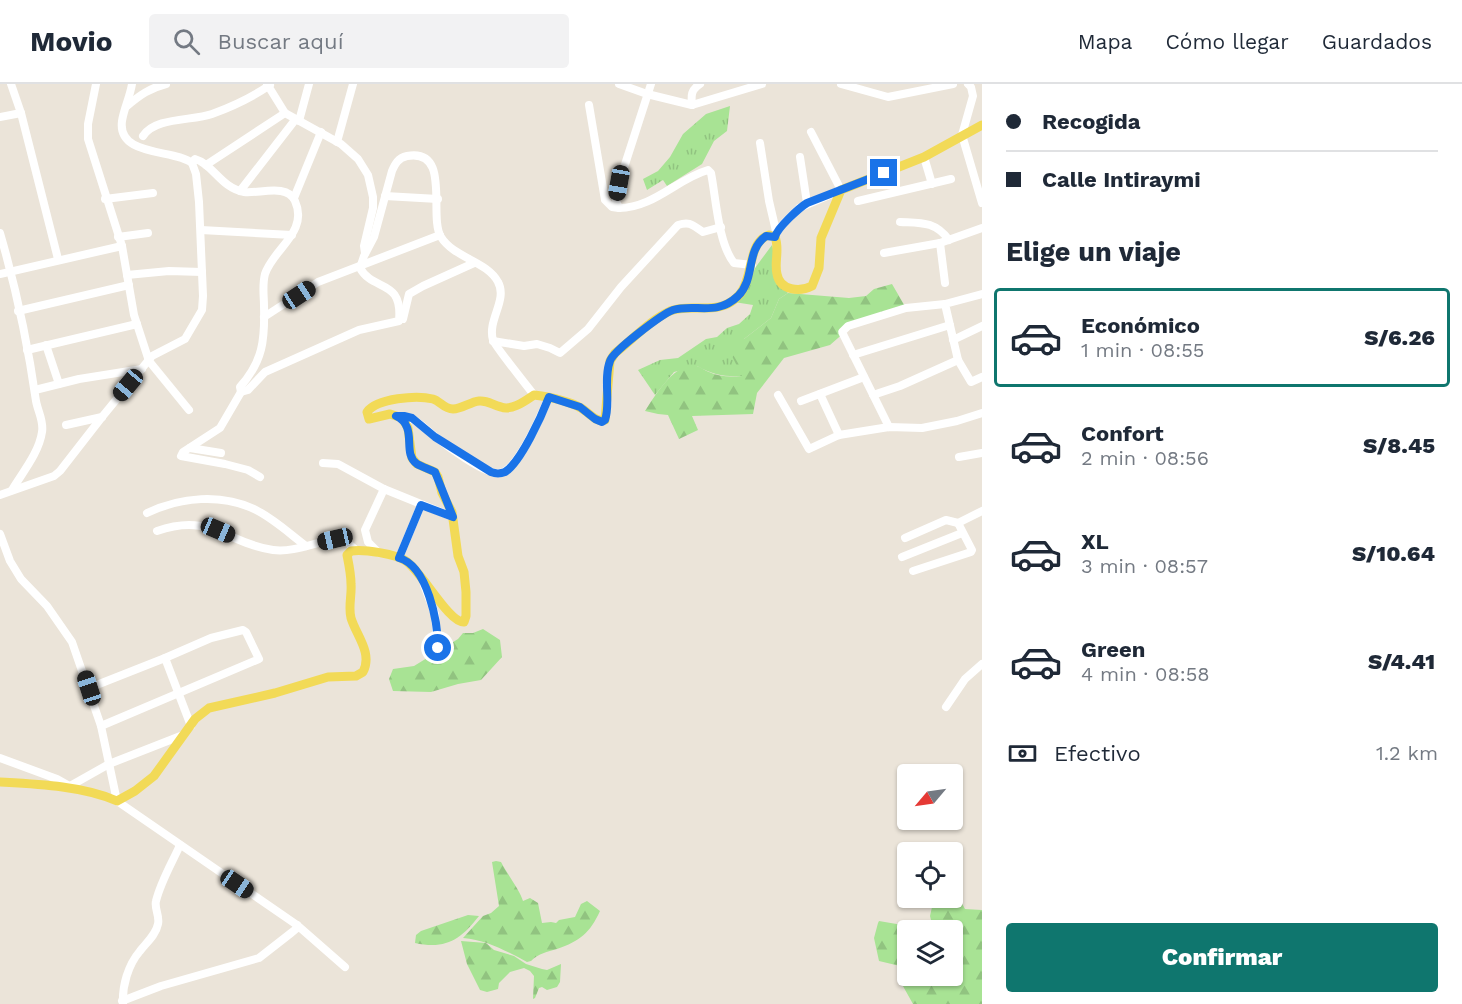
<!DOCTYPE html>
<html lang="es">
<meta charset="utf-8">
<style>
:root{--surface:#fff;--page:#f2f2f3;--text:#1f2937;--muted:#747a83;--line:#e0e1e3;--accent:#0f766e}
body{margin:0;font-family:"Work Sans",sans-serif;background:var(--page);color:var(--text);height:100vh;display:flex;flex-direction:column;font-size:22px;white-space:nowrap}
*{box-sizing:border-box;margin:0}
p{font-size:20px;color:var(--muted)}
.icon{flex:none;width:33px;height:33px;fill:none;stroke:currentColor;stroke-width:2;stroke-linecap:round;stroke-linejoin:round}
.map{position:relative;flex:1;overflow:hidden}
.side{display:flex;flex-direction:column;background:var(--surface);width:480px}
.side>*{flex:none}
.banner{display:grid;align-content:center;height:132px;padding:0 24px;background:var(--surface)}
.needle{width:39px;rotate:241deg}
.buttons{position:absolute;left:897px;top:680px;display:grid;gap:12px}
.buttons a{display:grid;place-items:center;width:66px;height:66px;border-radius:6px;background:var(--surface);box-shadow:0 2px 4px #0004;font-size:30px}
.end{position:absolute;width:27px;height:27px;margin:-14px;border:8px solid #1a73e8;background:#fff;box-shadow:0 0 0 3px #fff}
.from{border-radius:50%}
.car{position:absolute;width:18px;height:36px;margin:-18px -9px;border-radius:8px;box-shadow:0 0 4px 2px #0007;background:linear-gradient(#222 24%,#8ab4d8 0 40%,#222 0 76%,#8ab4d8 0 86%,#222 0)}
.banner b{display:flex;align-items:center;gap:21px;height:57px;font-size:22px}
.banner b+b{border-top:2px solid var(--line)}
.banner i{width:15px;height:15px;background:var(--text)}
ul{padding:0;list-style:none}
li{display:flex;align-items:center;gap:18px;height:99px;margin:0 12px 9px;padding:0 12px;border:3px solid transparent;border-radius:6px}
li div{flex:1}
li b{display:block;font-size:22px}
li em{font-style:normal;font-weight:800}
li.selected{border-color:var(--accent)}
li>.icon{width:54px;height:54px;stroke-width:1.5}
h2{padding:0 24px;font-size:27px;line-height:72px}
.pay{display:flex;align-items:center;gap:15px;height:66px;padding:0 24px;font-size:22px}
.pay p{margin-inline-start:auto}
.action{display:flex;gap:12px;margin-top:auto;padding:12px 24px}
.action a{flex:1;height:69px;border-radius:6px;background:var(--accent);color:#fff;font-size:24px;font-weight:800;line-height:69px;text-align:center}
header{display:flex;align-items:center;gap:36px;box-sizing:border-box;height:84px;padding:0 30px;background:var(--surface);border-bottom:2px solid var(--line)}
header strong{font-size:28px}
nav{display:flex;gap:33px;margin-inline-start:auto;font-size:21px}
.search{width:420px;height:54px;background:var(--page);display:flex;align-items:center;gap:15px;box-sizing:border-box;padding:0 21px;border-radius:6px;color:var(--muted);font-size:22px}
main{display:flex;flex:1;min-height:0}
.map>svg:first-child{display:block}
.grass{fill:url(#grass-tufts)}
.forest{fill:url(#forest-firs);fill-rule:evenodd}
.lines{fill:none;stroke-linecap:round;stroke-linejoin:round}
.minor{stroke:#fff;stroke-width:8}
.major{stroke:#f2da57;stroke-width:9}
.route{stroke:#1a73e8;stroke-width:8}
</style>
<header>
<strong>Movio</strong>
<div class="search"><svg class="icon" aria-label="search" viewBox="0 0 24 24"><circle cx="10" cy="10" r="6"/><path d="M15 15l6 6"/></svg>Buscar aquí</div>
<nav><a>Mapa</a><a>Cómo llegar</a><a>Guardados</a></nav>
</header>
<main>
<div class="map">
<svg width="982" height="920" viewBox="0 0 982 920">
<defs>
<pattern id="grass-tufts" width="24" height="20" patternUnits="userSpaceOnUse" patternTransform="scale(1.5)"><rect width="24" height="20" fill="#a8e394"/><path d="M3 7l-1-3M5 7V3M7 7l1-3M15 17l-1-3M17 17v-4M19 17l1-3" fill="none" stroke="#91c380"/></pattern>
<pattern id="forest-firs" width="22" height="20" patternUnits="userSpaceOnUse" patternTransform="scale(1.5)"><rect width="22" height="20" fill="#a8e394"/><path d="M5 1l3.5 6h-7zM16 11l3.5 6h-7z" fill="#91c380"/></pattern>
</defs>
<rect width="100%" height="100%" fill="#ebe4d9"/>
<g class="grass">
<polygon points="730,22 727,47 714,57 702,80 667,102 663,96 647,106 643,95 658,87 670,73 683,50 706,30"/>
<path d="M772 161 774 169 778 199 788 209 779 215 771 234 744 255 743 292C725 293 713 291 697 282L674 288 655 311 638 286 660 276 678 274 706 255 717 253 727 244 739 240 750 230 753 221 734 218 747 207 755 184Z"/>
</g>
<g class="forest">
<path d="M892 200 906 224 853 241 830 261 784 274 757 309 753 330 692 332 698 346 679 355 668 331 658 330 645 327C655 312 675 277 697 282 701 283 705 287 709 288 720 293 730 293 742 292L732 272 744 255 771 234 779 215 788 209 849 214 866 212 874 205Z"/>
<polygon points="483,545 500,556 502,573 481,596 458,600 431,608 393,607 389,595 393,585 414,582 458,555 463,549 473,549"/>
<path d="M496 777 501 778C507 790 520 806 523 817L530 814 538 819 542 839 551 838 556 839 559 836 575 833 581 820 587 817 600 827C590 849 580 857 557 865 547 868 539 869 531 877L527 878C506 867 487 856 463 854L483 832 491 829 499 822 492 778Z"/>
<path d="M953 807 958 812 965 825 982 826V920H913L899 895 900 882 879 877 874 854 878 839 879 837 920 844 932 840 930 832 932 823 947 817 946 813H952ZM908 846H952V891H908Z"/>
<path d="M468 831 479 832C461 855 446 866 415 859L416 851 421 847Z"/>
<polygon points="461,857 486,859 494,866 514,872 526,880 542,885 547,886 561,880 560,898 557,903 547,906 542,903 539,904 535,914 533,915 534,892 530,887 524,884 510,888 499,899 498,905 487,908 480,906 467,880"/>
</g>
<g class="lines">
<g class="minor">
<polyline points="11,0 21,29 58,175"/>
<polyline points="96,0 88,40 88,55 122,162 134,231 149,277 189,326"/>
<path d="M132 0C130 13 124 24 122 37 117 73 175 65 192 79"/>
<polyline points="267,0 285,29 341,60 358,75 368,91 373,113 373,124 364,162 365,169"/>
<path d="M619 0 647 10 692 21C691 11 691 6 700 0"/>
<path d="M651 0 619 99 616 117 619 124C653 124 677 95 708 86L711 89C716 114 718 159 734 179L752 181"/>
<polyline points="841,0 888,13 953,0"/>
<polyline points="968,0 971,3 973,12 962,51 982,119"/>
<polyline points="589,21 605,116 612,123 619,124"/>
<polyline points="692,21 762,0"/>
<path d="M127 22C140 11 150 4 166 0"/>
<polyline points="0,33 21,29"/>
<polyline points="299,37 309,0"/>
<path d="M143 52C155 33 192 37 212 30 231 23 254 12 270 1"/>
<polyline points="337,58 353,0"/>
<polyline points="760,59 769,117 776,147 775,151"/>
<polyline points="800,73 807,119"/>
<polyline points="924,73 932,100"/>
<polyline points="206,81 285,29"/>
<polyline points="240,107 295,36"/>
<polyline points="385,112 438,115"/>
<polyline points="294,114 321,48"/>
<polyline points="105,115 153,109"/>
<polyline points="858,117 951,95"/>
<path d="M900 138C921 139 935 137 949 156"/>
<polyline points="201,146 292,151"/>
<polyline points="776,147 799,124 841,106 811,48"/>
<path d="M0 149C16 204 28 261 36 317 38 328 44 337 42 348 39 369 22 389 12 406"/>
<polyline points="118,153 148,149"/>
<polyline points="940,159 945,199"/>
<polyline points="884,169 940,159 982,144"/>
<polyline points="0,190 122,162"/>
<polyline points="127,191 169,187 202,188"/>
<polyline points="982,210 945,220 958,276 971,298 982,293"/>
<polyline points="18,227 129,201"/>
<polyline points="264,233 318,198 440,151"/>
<polyline points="403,235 409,210 423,202 474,179"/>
<polyline points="953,256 982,242"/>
<path d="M493 257 524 262 537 260 550 264 560 269 588 245 621 203 678 141C691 137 693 142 703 148L721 143"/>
<polyline points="46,261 59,300"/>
<polyline points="27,266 137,240"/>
<polyline points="853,271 950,241"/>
<polyline points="35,306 79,295 142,285"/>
<polyline points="241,308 220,344 183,368 181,372 225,380 248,386 260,393"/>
<polyline points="820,310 839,351"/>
<polyline points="778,311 809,365 839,351 889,343 922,344 957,337 982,329"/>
<polyline points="873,311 900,302 958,276"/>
<polyline points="801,317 864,293"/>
<path d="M396 332C412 331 421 341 432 350 444 360 486 392 500 389 518 386 542 329 549 313"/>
<polyline points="66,341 102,333"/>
<polyline points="889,343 842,248 848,242 906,224 945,220"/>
<polyline points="190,364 221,369"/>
<polyline points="959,373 982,369"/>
<polyline points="323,379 338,380 384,405 453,433"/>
<path d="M0 411 54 392 60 387 102 333 152 272 185 255 202 226 203 212 199 118 196 90 192 79 195 75C213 80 221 104 244 108 259 110 287 99 295 117 309 148 273 165 265 190 262 201 264 212 264 222 265 256 263 277 240 303L241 308 248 306 265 288 359 246 399 237C403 194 373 208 360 184L364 172 374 153 392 87C395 80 398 74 407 72 452 64 428 132 441 153 454 174 487 177 498 198 508 216 487 236 493 256 494 261 528 303 534 311"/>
<path d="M147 429C180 413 222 409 256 426 274 435 290 450 306 462"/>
<path d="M157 447C211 428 226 459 273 466 296 469 319 456 342 454L356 466"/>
<polyline points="0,450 10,477 21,495 47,522 72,558 101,642 117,717 297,841 345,883"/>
<polyline points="905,454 946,436 958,439"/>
<polyline points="379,469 368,458 365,446 384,405"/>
<polyline points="902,473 962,449"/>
<polyline points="399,474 421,421"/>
<polyline points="913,487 971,468 972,466 958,439 982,427"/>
<polyline points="424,501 435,530 438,564"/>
<polyline points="165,574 191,642"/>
<polyline points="89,604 165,574 211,554 243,546 246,548 259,575 101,642"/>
<polyline points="946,623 965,595 982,580"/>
<polyline points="0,674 57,695 73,704"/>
<polyline points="70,702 109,680 183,651"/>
<polyline points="122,917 161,902 259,874 291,849 296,845 297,841"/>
<path d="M123 920C122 902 128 881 140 867 146 859 156 851 158 840 160 832 154 824 156 817 161 797 172 779 180 761"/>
</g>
<path class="major" d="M0 698C36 700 84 702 117 717L135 707 154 692 195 635 209 624 275 609 328 593 356 592 363 588C373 569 356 551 351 534 348 523 352 511 351 500 351 490 349 481 347 471L351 467C364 465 396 470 406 477 422 488 449 539 464 538L466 532V508L464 488 458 472 452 428 442 409 438 393 435 388 417 380 412 374 408 344 402 334 390 330 369 335 367 328C377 314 417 311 433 315 440 317 444 325 453 325 462 325 470 318 479 317 488 316 492 321 501 323 512 327 525 317 534 311 550 313 567 316 581 324 590 329 594 338 605 336L610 277 615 269C632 256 650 236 670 227 692 218 720 234 740 210 754 193 747 158 769 151L775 153C780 165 774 178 777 190 780 207 800 208 812 202L819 184 821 154 841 106 924 73 982 41"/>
</g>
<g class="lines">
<path class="route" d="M438 564C438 539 428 482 399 474L421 421 453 433 435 388C429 385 422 383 417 380 401 369 419 343 396 332H404L412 334 435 353 491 388C496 390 500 390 505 388 521 378 542 331 549 313L580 323 595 335 602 338 605 336C611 320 603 295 610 277 613 267 662 230 673 226 695 219 716 233 738 212 756 194 745 167 766 152L775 153C777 144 799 124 807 119L884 89"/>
</g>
</svg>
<div class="buttons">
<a><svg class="needle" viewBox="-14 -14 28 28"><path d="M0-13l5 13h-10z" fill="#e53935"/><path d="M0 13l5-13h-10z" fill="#747a83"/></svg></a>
<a><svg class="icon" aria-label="locate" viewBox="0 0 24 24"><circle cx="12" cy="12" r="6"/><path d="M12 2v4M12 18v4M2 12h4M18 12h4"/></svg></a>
<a><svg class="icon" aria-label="layers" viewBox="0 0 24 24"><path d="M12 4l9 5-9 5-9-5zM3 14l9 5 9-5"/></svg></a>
</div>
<i class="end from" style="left:438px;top:564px"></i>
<i class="end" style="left:884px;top:89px"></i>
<i class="car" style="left:619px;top:99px;rotate:190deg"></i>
<i class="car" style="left:299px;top:211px;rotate:57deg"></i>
<i class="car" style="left:128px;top:301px;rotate:220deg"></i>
<i class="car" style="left:218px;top:446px;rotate:113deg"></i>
<i class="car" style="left:335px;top:455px;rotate:257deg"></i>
<i class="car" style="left:89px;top:604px;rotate:342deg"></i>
<i class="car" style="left:237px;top:800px;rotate:124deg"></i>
</div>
<section class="side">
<div class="banner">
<b><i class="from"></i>Recogida</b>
<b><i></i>Calle Intiraymi</b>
</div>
<h2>Elige un viaje</h2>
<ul>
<li class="selected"><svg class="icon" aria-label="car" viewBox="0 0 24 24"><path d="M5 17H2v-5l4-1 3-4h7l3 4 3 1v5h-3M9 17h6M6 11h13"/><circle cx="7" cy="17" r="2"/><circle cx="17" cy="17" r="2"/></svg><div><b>Económico</b><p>1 min · 08:55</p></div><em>S/6.26</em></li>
<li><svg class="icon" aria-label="car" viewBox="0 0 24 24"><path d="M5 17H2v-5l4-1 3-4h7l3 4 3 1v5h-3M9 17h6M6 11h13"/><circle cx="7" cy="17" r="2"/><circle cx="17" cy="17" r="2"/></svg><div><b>Confort</b><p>2 min · 08:56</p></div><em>S/8.45</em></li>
<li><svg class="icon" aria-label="car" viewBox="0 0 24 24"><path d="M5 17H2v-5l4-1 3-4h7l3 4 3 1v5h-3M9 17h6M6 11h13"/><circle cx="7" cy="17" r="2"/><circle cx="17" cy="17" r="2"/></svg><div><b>XL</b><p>3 min · 08:57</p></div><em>S/10.64</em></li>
<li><svg class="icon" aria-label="car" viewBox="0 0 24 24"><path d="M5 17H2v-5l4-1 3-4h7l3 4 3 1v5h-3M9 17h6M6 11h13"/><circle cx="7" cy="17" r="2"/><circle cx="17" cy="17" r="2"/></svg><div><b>Green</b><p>4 min · 08:58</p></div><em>S/4.41</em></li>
</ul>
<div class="pay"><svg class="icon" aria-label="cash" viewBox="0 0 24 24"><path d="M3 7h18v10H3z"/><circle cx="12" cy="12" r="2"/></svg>Efectivo<p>1.2 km</p></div>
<div class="action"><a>Confirmar</a></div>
</section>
</main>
